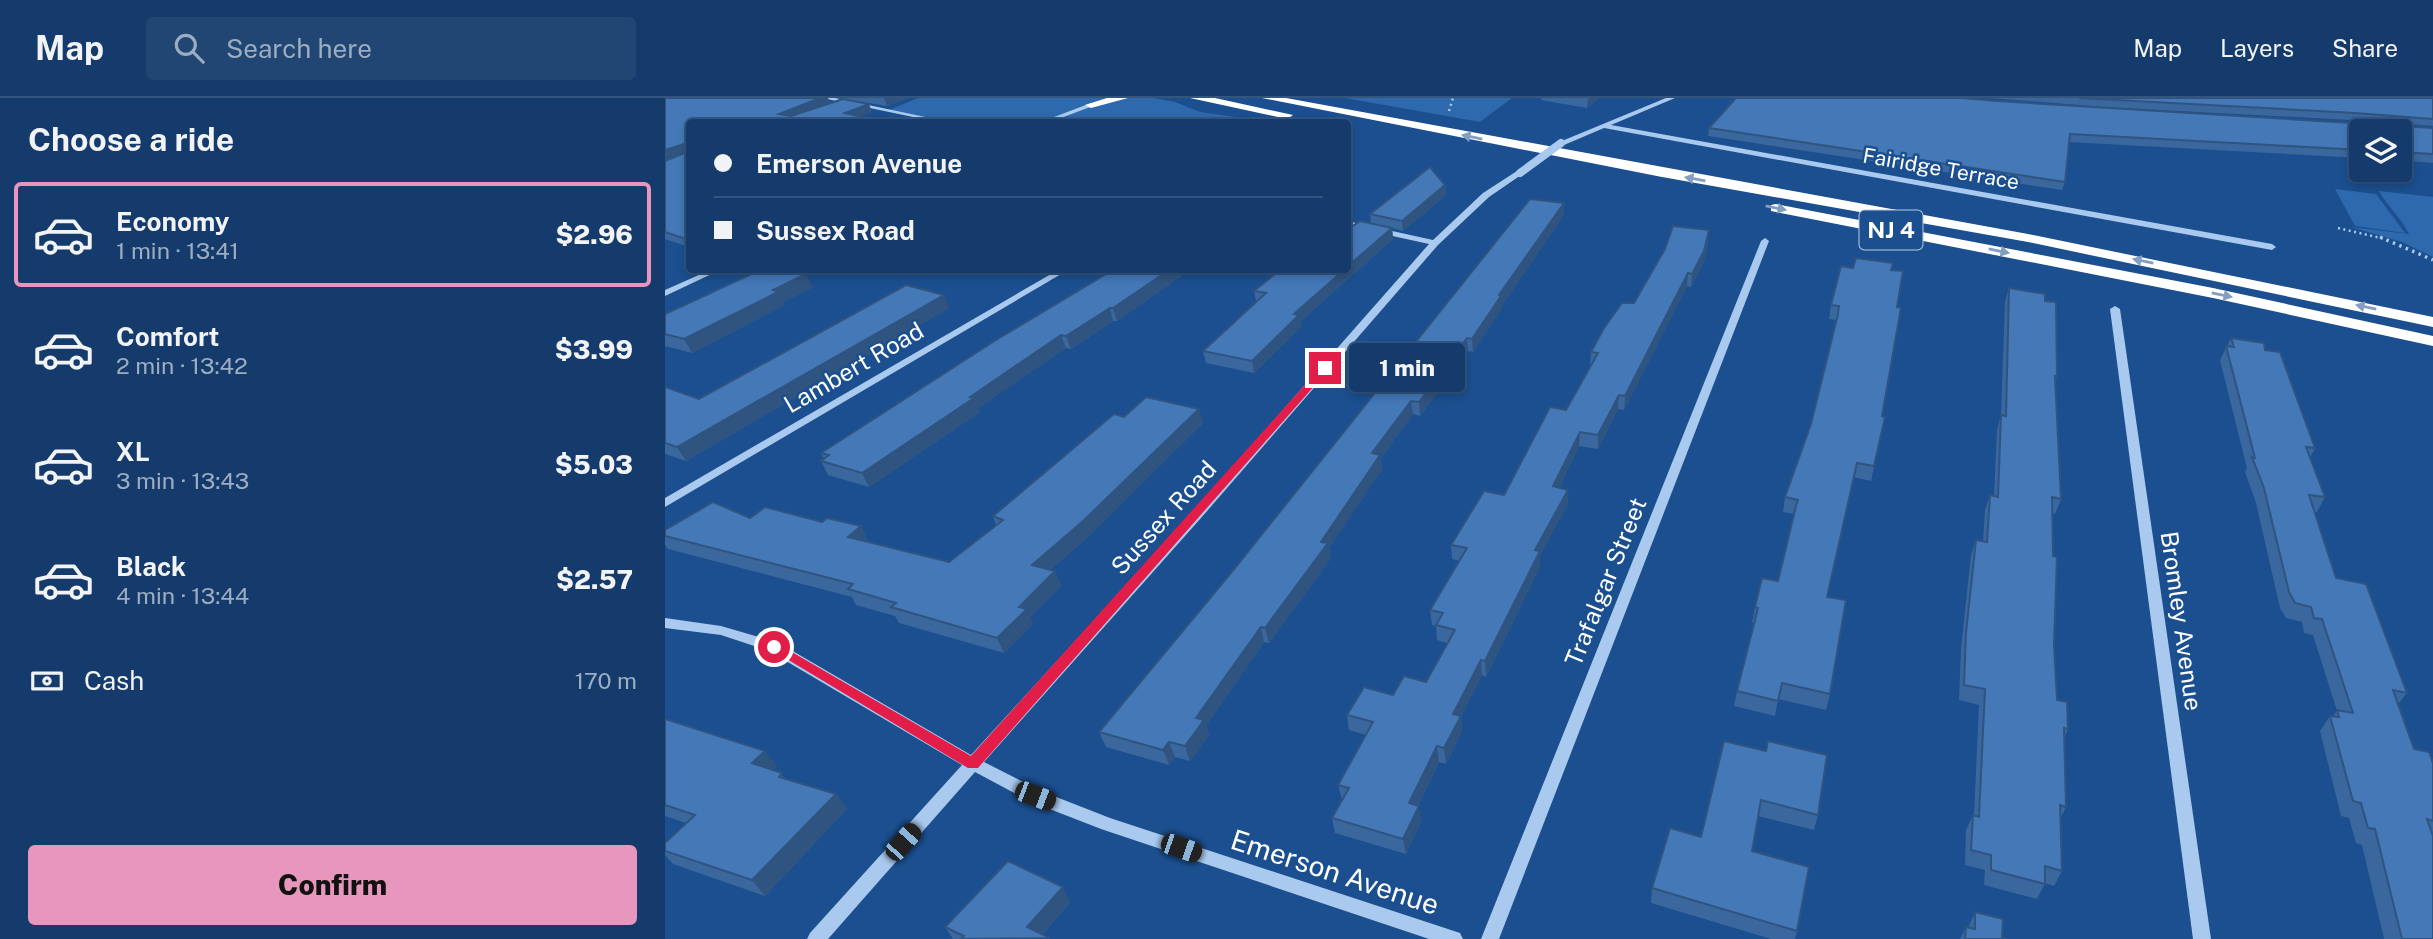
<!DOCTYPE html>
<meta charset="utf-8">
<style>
:root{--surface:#143b6b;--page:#214673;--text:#f1f3f6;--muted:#9dadc1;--line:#33557e;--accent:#e797bd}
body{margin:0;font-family:"Public Sans",sans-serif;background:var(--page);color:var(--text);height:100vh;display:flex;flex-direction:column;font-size:26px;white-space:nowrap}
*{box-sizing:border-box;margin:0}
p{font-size:23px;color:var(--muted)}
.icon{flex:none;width:38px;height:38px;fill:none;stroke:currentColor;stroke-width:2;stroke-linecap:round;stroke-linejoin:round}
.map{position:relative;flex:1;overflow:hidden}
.details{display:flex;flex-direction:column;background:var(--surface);width:665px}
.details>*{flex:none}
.guide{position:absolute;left:21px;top:21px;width:665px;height:154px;border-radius:7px;box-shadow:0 4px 10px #0003,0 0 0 2px var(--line);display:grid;align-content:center;height:154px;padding:0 28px;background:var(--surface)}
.controls{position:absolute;left:1684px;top:21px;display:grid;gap:14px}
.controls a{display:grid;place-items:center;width:63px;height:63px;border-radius:7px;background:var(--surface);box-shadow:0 4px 10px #0003,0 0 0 2px var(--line);font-size:35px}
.end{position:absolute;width:32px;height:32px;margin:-16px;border:9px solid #e11d48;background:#fff;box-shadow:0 0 0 4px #fff}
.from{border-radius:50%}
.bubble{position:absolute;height:49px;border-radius:7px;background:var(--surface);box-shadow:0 4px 10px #0003,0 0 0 2px var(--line);font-size:23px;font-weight:800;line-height:49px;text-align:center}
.car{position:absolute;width:21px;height:42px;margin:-21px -10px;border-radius:9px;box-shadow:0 0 5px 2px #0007;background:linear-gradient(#222 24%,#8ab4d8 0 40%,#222 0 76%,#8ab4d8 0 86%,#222 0)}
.guide b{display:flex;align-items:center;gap:24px;height:66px;font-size:26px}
.guide b+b{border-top:2px solid var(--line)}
.guide i{width:18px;height:18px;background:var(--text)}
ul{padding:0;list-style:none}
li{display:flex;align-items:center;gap:21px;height:105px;margin:0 14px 10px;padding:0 14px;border:4px solid transparent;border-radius:7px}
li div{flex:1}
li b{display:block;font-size:26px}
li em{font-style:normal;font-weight:800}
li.active{border-color:var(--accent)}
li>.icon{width:63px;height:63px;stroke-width:1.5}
h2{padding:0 28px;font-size:32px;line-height:84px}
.pay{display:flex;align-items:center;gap:18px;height:77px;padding:0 28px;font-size:26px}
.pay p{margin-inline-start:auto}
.action{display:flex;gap:14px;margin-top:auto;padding:14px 28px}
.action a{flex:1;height:80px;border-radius:7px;background:var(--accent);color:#111;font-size:28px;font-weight:800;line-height:80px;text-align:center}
header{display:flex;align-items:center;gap:42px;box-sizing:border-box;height:98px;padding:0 35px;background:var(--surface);border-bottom:2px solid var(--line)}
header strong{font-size:33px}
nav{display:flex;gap:38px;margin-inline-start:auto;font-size:24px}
.search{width:490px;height:63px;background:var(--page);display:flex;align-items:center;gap:18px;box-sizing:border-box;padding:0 24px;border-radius:7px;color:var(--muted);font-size:26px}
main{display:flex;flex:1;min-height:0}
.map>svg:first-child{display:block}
.green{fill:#2e69ad}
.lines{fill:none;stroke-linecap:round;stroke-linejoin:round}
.path-far1{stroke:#a9c9ee;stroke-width:2.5;stroke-dasharray:2 3.5;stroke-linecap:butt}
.path{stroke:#a9c9ee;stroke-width:3.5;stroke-dasharray:2.5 4.5;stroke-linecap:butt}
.minor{fill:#a9c9ee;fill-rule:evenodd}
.highway{fill:#fff;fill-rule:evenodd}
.minor-bridge{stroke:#a9c9ee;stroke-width:8}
.wall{fill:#3a679d}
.shaded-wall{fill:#305480}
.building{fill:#4478b7;stroke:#305480;stroke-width:2}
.oneway{fill:#829ec1}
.route{fill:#e11d48}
.labels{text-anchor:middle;stroke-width:5;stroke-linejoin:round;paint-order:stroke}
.far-street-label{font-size:21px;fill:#fff;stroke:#1b4f8f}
.shield{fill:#1b4f8f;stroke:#bbcadd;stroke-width:2}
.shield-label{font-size:23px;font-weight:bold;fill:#fff}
.street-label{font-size:24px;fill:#fff;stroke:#1b4f8f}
.near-street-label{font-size:28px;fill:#fff;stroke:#1b4f8f}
</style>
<header>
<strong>Map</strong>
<div class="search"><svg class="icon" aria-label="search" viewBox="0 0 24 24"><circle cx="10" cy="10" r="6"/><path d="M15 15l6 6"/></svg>Search here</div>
<nav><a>Map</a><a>Layers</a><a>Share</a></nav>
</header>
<main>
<section class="details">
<h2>Choose a ride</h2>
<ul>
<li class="active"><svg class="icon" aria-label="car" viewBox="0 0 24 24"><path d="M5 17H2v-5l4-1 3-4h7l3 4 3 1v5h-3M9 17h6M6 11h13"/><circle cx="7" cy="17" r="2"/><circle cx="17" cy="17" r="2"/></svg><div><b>Economy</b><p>1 min · 13:41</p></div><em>$2.96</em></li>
<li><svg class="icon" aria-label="car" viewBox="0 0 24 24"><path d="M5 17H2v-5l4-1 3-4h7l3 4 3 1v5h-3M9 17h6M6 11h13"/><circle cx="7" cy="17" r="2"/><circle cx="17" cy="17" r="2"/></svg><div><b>Comfort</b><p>2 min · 13:42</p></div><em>$3.99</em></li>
<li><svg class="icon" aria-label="car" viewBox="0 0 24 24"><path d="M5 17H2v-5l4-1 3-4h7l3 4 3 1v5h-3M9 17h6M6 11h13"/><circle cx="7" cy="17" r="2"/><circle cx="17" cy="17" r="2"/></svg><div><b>XL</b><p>3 min · 13:43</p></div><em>$5.03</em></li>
<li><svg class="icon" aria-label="car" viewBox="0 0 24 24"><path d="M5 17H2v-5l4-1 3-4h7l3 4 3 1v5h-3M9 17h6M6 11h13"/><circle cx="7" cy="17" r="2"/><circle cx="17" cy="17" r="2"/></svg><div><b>Black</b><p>4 min · 13:44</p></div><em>$2.57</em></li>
</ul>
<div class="pay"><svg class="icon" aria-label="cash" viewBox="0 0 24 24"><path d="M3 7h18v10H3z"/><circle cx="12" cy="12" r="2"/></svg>Cash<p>170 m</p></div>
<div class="action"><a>Confirm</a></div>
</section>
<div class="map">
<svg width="1768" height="841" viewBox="0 0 1768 841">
<rect width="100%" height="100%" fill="#1b4f8f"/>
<g class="green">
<polygon points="253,0 489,0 510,4 535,14 607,24 280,24 222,13"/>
<polygon points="680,0 847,0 815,24"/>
<polygon points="1670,91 1711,96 1740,135 1690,128"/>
<path d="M1714 93 1768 99V159L1737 144 1686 129 1744 136C1736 119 1723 110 1714 93Z"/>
</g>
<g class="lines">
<g class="path-far1">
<polyline points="784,13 788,0"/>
<polyline points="1673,130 1720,141"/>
</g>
<polyline class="path" points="1715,139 1768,162"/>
<g class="minor">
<polygon points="157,0 170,0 284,24 272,24"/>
<polygon points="1001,0 1010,0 946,27 1607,146 1611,149 1607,152 939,30 899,47 892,45"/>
<polygon points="426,5 429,7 428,8 385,24 376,24"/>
<polygon points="852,73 859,75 824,99 773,147 536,420 319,664 376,693 445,720 789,833 795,835 798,841 764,841 436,731 364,703 310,674 163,841 142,841 145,835 297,667 104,553 56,537 0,530 0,520 56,528 114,545 306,657 528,414 764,146 682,128 682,123 768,142 818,95"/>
<polygon points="1100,140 1104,143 834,841 816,841 1096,143"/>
<polygon points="45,172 55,172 0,198 0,192"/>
<polygon points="393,172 403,172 0,409 0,400"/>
<polygon points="1450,208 1455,211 1546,841 1528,841 1445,211"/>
</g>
<g class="highway">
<polygon points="442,0 463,0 426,10 420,7"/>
<polygon points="525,0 550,0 628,17 622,21"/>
<polygon points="597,0 621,0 1363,136 1768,219 1768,229 1363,144 997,79"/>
<polygon points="1111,106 1548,190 1768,238 1768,248 1548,200 1106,113 1106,107"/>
</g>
<polyline class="minor-bridge" points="855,75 896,45"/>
</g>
<g class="wall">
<polygon points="0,0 163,0 165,5 207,14 24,24 24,149 0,141"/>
<polygon points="173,0 243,0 222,8"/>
<polygon points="876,0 934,0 922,10 876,2"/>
<polygon points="1324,0 1768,0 1768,28 1686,22 1439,9"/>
<polygon points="1332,3 1768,30 1768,65 1734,62 1734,33 1696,33 1696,60 1404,44 1400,84 1397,92 1043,38 1044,30"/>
<polygon points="780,87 781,97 738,133 727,130 728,141 636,223 636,229 589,275 541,265 538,253 591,203 589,193 682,172 706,125 705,116"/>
<polygon points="899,105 899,117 837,207 837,210 808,254 803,253 755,318 748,316 716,360 717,371 664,450 666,460 604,545 599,544 541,628 544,637 525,663 510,659 504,667 441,649 434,634"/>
<polygon points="1043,144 1038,166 1026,189 1022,188 959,312 953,311 933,351 914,348 894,390 903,406 875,457 875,468 821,579 817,577 796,618 797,633 781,666 774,664 753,707 756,723 741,756 670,735 667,720 677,702 673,687 701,637 684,632 682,617 761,584 782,545 772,542 771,528 767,527 765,512 794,463 787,461 786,447 839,397 901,312 926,268 925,268 926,254 969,205"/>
<polygon points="1188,170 1226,172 1232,209 1217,318 1220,319 1206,383 1188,379 1162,499 1165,596 1161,612 1113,601 1110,618 1069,608 1072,593 1089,525 1087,525 1090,509 1113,483 1129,416 1118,414 1120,399 1146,326 1171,222 1164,221 1166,207"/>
<polygon points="449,172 525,172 452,223 448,223 406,251 401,250 313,310 315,314 204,389 163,377 156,363 159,361 156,355"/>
<polygon points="148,189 118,204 120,207 27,255 0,248 0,216"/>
<polygon points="1344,190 1380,203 1392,279 1390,285 1396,401 1390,416 1387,415 1389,547 1392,602 1403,631 1399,641 1401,709 1396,719 1397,773 1389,788 1380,785 1372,801 1319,787 1320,772 1300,767 1301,732 1308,717 1309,717 1314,607 1294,602 1296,550 1306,457 1311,442 1318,443 1320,412 1325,397 1329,398 1332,332 1336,317 1340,203"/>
<polygon points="284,210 21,363 0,356 0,289 34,301"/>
<polygon points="1566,240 1600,252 1650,350 1645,360 1660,399 1652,414 1649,414 1671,480 1742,595 1733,606 1749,651 1768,665 1768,841 1719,841 1697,747 1691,745 1684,720 1676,718 1655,633 1665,618 1668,618 1672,613 1648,537 1639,535 1637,524 1621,520 1615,510 1591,405 1580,374 1582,370 1555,262"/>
<polygon points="459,319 538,325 423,439 385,472 390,473 396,488 365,519 368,526 339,555 234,525 230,518 191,507 187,499 3,451 0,447 0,432 85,420 204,444 203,444 284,464 331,427 328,418"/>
<polygon points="0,621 112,668 108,672 122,681 171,696 182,711 100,798 8,766 0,757 0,745 21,725 0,718"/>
<polygon points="1059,643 1153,717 1149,732 1093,718 1087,753 1132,833 1130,841 1106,841 986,805 987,790 1036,739"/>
<polygon points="405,804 377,837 385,841 288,841 280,829"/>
<polygon points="1310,814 1337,840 1342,841 1295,841 1301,829 1303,830"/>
</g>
<g class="shaded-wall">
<polygon points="154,0 163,0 165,5 117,24 114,16"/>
<polygon points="219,0 243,0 222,8"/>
<polygon points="924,0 934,0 922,10 923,1"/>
<polygon points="204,6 207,14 183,23 180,15"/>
<polygon points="19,46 23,55 0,62 0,52"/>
<polygon points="780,87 781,97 738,133 737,123"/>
<polygon points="899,105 899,117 837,207 837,210 808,254 807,241 834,197"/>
<polygon points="727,130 728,141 636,223 636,229 589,275 587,263 629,216 679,172 682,172 682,169"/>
<polygon points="1044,132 1043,144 1038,166 1026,189 1027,176"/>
<polygon points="504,172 525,172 452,223 448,210"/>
<polygon points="1023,175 1022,188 959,312 960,298"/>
<polygon points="141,176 148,189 118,204 120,207 27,255 19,241 108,192"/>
<polygon points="279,197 284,210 21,363 12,349"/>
<polygon points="445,210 448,223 406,251 401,238"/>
<polygon points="396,237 401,250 313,310 315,314 204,389 197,375 305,299"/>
<polygon points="802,240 803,253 755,318 754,304"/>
<polygon points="954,297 953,311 933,351 933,337"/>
<polygon points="746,303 748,316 716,360 717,371 664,450 666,460 604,545 600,530 656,444 707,355"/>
<polygon points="534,311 538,325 423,439 373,482 367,467"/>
<polygon points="915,334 914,348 888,403 888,388"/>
<polygon points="903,392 903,406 875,457 875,468 821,579 820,563 870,452"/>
<polygon points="196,428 204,444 191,455 183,439"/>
<polygon points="390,473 396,488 365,519 368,526 339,555 332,540 354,509"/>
<polygon points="596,529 599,544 541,628 544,637 525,663 520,648 531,620"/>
<polygon points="816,562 817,577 796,618 797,633 781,666 779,650 788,616"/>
<polygon points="504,644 510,659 504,667 498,652"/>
<polygon points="772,648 774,664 746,720 744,705"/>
<polygon points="100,653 112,668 98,681 87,665"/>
<polygon points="171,696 182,711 100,798 87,782"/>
<polygon points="754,708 756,723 741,756 738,741"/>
<polygon points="398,789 405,804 373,841 362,829"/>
</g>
<g class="building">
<polygon points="0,0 155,0 114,16 126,18 178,1 204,6 180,15 219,24 24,24 24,142 0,134 0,63 22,54 19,46 0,52"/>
<polygon points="1071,0 1297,0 1332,3 1768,30 1768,56 1734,54 1734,33 1696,33 1696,52 1405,36 1400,84 1044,30"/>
<polygon points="1414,0 1768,0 1768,21 1690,15"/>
<polygon points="765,69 780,87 737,123 705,116"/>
<polygon points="865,101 899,105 834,197 836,198 807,241 802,240 754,304 746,303 707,355 715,357 656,444 663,445 600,530 596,529 531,620 539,622 520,648 504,644 498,652 434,634 570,470"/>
<polygon points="695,123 727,130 682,169 682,132"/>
<polygon points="1008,128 1044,132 1039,153 1027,176 1023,175 960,298 954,297 933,337 915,334 888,388 903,392 870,452 875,453 820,563 816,562 788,616 796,618 779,650 772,648 744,705 754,708 738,741 667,720 684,690 673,687 708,624 682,617 699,589 728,597 739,578 761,584 790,532 771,527 778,515 765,512 802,450 786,447 819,393 839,397 885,309 901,312 933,255 926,254 939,230 957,205 969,205 1000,151"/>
<polygon points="1191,160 1228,165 1226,172 1238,173 1232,209 1236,210 1217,318 1220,319 1209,368 1192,365 1162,499 1181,502 1165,596 1117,585 1113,603 1072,593 1093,510 1090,509 1097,480 1113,483 1131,408 1133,402 1120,399 1146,326 1173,216 1174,208 1166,207 1176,168 1188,170"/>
<polygon points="95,172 139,172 141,176 108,192 113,194 19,241 0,236 0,216"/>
<polygon points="448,172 504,172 448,210 445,210 401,238 396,237 305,299 309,300 197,375 156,363 164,357 156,355 331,242"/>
<polygon points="615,172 679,172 629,216 634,217 587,263 538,253 601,195 589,193"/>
<polygon points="241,187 279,197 12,349 0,345 0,289 34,301"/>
<polygon points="1344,190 1380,196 1380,203 1391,204 1392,279 1390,278 1396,401 1387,399 1388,458 1392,459 1389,547 1392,602 1402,604 1403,631 1399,630 1401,709 1395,707 1397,773 1380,768 1380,786 1326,772 1326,757 1306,752 1308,717 1314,719 1320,591 1299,587 1301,535 1311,442 1322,444 1325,397 1333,399 1336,317 1341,318"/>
<polygon points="1566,240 1599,245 1600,252 1615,254 1650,350 1641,349 1660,399 1644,397 1671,480 1701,486 1742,595 1728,592 1749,651 1764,654 1768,665 1768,723 1762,721 1768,738 1768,841 1737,841 1710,731 1703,730 1696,705 1688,703 1665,618 1674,619 1672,612 1688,615 1657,521 1649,520 1646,509 1630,505 1624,494 1599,390 1587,359 1590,360 1561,248 1569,249"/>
<polygon points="481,299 534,311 417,424 367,467 390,473 354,509 362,511 332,540 226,509 231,505 183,491 188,486 0,438 0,432 48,404 85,420 100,409 157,424 162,420 196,428 183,439 284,464 338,422 328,418 449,316 459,319"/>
<polygon points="0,621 100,653 87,665 117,675 114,679 171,696 87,782 0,753 0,745 30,717 0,707"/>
<polygon points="1059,643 1101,653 1103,643 1162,657 1153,717 1096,702 1087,753 1144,769 1132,833 987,790 1005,730 1036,739"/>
<polygon points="343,763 398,789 362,829 385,840 296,841 299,838 280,829"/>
<polygon points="1310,814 1338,821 1337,840 1342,841 1300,841 1301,829 1310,831"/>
</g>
<defs><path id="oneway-solid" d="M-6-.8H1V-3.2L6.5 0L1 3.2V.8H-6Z" transform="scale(1.75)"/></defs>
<g class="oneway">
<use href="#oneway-solid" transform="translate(807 39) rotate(-169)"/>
<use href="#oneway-solid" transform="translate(1030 81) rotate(-170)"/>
<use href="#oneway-solid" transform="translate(1111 110) rotate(11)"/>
<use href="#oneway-solid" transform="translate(1334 153) rotate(11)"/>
<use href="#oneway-solid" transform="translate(1478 163) rotate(-169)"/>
<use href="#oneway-solid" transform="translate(1557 197) rotate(12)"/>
<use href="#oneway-solid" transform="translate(1701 209) rotate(-168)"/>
</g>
<polygon class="route" points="657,268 665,270 313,670 303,670 102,549 109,545 113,546 306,658"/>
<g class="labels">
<g class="far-street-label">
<text transform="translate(1276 71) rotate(10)" y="7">Fairidge Terrace</text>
</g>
<rect class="shield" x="1194.5" y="112.5" width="63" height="39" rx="5"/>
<g class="shield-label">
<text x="1226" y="140">NJ 4</text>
</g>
<g class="street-label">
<text transform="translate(189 270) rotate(-30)" y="8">Lambert Road</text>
<text transform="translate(499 420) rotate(-48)" y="8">Sussex Road</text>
<text transform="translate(941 484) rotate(-68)" y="8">Trafalgar Street</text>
<text transform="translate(1516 523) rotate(82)" y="8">Bromley Avenue</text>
</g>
<g class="near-street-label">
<text transform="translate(670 774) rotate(18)" y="10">Emerson Avenue</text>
</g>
</g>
</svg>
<div class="controls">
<a><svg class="icon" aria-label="layers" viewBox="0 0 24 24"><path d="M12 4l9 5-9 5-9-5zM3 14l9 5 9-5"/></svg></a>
</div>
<i class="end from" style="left:109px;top:549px"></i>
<i class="end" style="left:660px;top:270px"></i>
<div class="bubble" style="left:684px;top:245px;width:116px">1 min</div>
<i class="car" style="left:370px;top:698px;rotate:111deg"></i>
<i class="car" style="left:238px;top:744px;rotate:42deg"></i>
<i class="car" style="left:516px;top:750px;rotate:109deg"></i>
<div class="guide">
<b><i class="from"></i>Emerson Avenue</b>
<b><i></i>Sussex Road</b>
</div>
</div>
</main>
